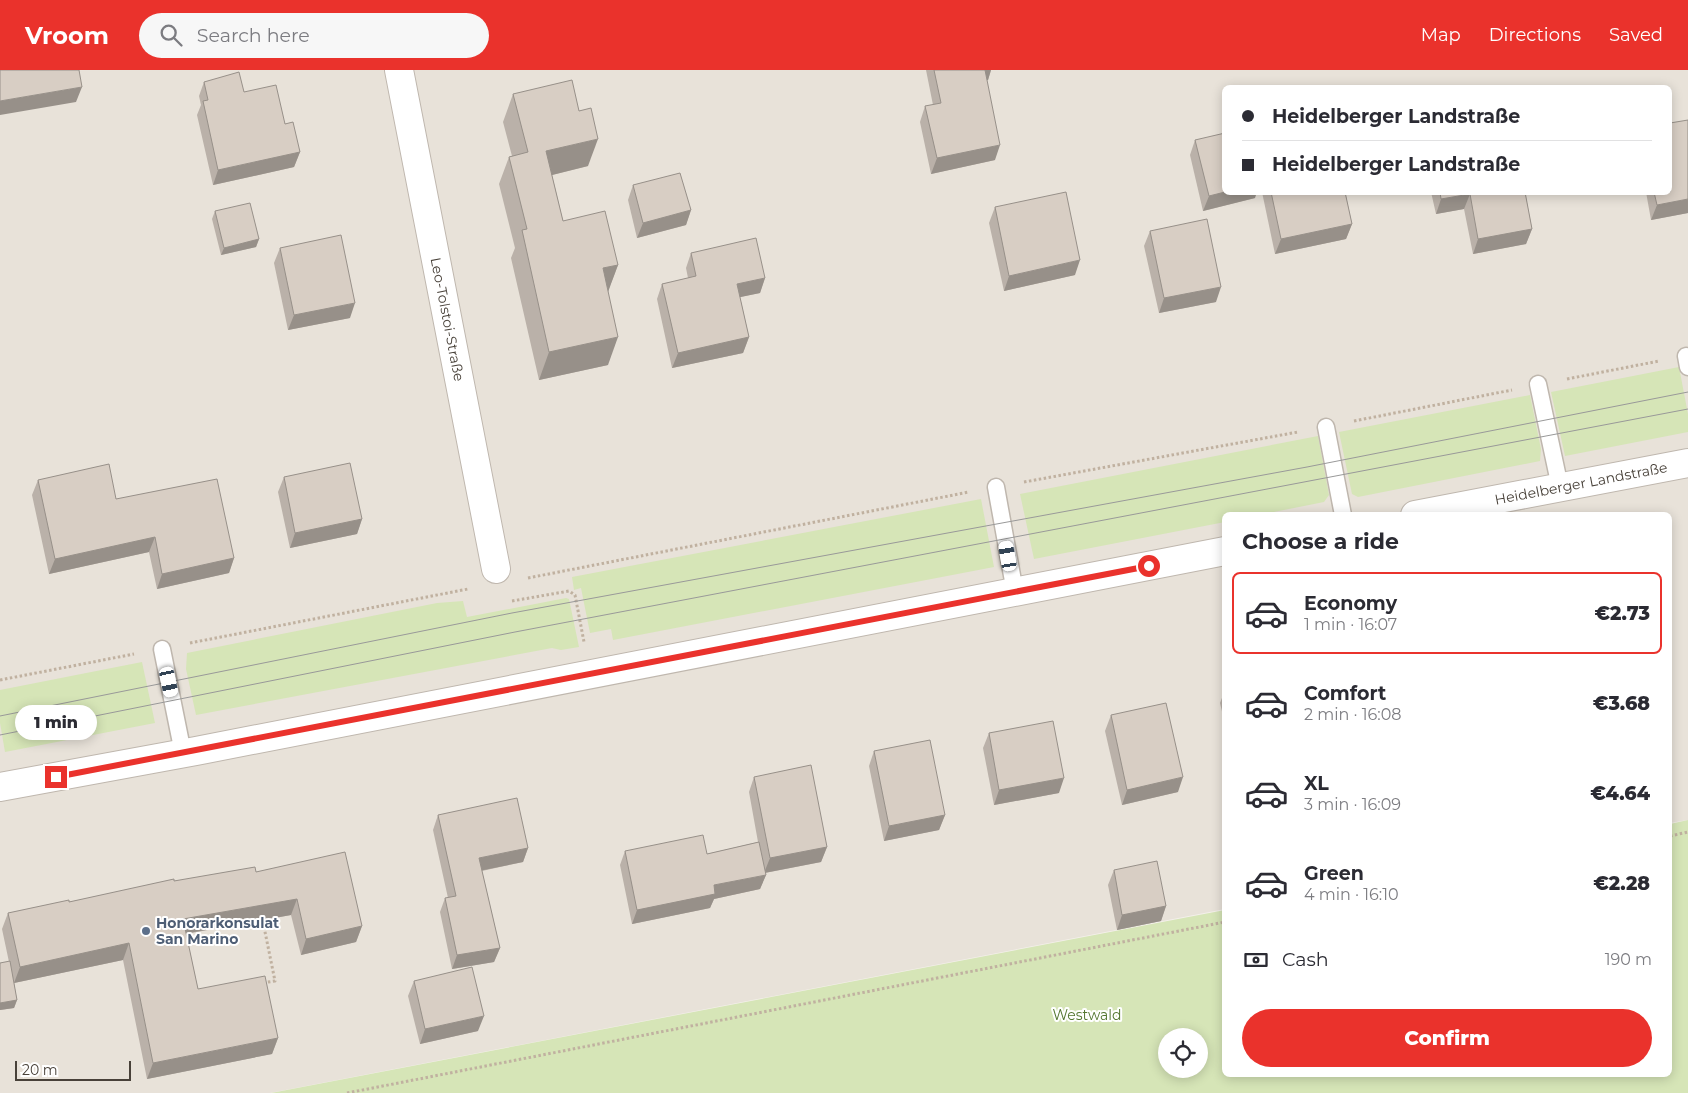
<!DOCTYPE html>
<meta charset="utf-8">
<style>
:root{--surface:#fff;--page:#f7f7f7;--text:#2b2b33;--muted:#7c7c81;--line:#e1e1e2;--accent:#ea322c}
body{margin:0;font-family:Montserrat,sans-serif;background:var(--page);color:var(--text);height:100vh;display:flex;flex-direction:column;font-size:19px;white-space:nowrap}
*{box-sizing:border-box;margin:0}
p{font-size:16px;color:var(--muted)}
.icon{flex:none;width:28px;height:28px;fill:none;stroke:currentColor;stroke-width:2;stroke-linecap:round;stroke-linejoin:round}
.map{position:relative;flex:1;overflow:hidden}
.sheet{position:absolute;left:1222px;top:442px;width:450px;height:565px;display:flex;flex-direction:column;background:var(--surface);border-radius:8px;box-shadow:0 2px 12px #0003}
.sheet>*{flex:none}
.guide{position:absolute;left:1222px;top:15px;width:450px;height:110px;border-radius:8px;box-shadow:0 2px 12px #0003;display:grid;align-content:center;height:110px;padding:0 20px;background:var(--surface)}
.buttons{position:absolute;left:1158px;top:958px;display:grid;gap:10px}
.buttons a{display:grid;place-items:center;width:50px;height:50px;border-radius:50%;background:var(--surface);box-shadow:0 2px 12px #0003;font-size:25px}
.scale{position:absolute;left:15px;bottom:12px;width:116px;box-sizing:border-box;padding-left:5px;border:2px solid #484139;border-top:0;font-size:14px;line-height:18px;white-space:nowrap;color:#484139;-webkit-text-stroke:4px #fff;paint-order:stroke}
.end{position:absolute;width:22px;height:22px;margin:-11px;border:6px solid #ea322c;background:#fff;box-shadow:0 0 0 2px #fff}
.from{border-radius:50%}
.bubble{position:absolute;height:35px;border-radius:18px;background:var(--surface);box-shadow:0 2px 12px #0003;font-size:16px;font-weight:800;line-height:35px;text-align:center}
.car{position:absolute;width:15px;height:30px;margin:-15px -8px;border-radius:6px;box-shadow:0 0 4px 1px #0007;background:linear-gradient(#fff 24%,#345 0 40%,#fff 0 76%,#345 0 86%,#fff 0)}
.guide b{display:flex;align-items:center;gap:18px;height:48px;font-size:19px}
.guide b+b{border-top:1px solid var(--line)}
.guide i{width:12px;height:12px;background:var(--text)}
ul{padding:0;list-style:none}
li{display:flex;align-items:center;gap:15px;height:82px;margin:0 10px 8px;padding:0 10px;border:2px solid transparent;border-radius:8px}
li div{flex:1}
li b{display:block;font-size:19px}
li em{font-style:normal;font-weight:800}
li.on{border-color:var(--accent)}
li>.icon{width:45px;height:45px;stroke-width:1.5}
h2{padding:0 20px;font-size:22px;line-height:60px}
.pay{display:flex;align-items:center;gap:12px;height:55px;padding:0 20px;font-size:19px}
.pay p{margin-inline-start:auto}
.button{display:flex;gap:10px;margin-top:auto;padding:10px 20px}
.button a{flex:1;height:58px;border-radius:30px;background:var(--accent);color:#fff;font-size:20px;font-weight:800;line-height:58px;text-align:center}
header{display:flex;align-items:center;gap:30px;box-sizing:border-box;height:70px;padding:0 25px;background:var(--accent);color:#fff}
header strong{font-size:24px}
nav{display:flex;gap:28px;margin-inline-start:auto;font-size:18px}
.search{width:350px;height:45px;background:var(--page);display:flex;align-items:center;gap:12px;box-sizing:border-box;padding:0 18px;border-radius:28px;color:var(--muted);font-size:19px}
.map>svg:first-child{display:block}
.residential{fill:#e8e2d9;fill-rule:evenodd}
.green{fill:#d6e5b7;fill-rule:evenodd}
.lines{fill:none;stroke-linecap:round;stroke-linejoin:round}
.service-casing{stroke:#bfb7ae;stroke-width:19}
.minor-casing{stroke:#bfb7ae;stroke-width:30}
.tertiary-casing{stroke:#bfb7ae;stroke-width:30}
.path{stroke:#c0b1a0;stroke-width:3;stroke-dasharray:2.5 2.5;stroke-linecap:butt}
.service{stroke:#fff;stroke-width:16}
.minor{stroke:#fff;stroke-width:28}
.tertiary{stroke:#fff;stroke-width:28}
.tram{stroke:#999;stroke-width:1}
.wall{fill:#bab1a9}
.shaded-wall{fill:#979089}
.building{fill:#d8cec4;stroke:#979089}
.route{stroke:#ea322c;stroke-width:6}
.service-dot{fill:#5c6f8a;stroke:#fff;stroke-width:2}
.labels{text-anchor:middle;stroke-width:4;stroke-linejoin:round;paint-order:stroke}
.street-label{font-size:14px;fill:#484139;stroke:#fff}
.service-label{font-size:14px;font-weight:bold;fill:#4e5e75;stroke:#fff;text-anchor:start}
.park-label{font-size:14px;fill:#537630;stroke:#fff}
</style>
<header>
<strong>Vroom</strong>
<div class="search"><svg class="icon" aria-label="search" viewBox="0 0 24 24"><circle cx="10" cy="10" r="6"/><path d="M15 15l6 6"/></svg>Search here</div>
<nav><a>Map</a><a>Directions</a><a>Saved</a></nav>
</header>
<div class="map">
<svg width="1688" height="1023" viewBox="0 0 1688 1023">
<rect width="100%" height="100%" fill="#f4f0eb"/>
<path class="residential" d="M0 0H1688V750L1670 753V445H1225V839L270 1023H0ZM1225 18H1670V122H1225Z"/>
<g class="green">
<polygon points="1679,297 1688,344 1688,362 1565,386 1551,322"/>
<polygon points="1530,325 1541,379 1540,391 1358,427 1352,424 1339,362"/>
<polygon points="1318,366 1329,425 1324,432 1259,445 1225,445 1225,452 1034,489 1020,424"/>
<polygon points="981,429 994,497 613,570 611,559 590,563 581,518 574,520 572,507"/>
<polygon points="566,528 569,529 579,577 561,580 552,578 196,645 186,599 187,583 437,533 463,531 467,547"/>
<polygon points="142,592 155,653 5,682 0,653 0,620"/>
<path d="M1688 750V1023H271L1225 840V1005H1670V754ZM1166 966H1199V999H1166Z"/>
</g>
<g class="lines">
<defs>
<g id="service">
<polyline points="1686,286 1688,297"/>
<polyline points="1538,314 1560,417"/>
<polyline points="1326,357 1343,445"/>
<polyline points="996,417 1015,522"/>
<polyline points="162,579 183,683"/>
</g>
<g id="minor">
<path id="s1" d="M399 0 496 499"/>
</g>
<g id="tertiary">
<path id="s2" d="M1415 445 1688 393"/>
<polyline points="0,717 196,681 1225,481"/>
</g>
</defs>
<use href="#service" class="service-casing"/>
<use href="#minor" class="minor-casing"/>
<use href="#tertiary" class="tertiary-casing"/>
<g class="path">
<polyline points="1567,309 1659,291"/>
<polyline points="1354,351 1512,320"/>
<polyline points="1024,412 1298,362"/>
<polyline points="528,508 969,422"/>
<polyline points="512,531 569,521 575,525 584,572"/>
<polyline points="190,573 468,519"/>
<polyline points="0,610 134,584"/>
<polyline points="1670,766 1688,762"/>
<polyline points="262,847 275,911 262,913"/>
<polyline points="347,1023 1225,852"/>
</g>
<use href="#service" class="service"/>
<use href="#minor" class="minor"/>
<use href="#tertiary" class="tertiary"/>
<g class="tram">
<polyline points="0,646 512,543 1307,397 1688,322"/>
<polyline points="0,665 515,562 1688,339"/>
</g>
</g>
<g class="wall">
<polygon points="926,0 991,0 988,10 987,10 995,90 931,104 920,52 925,36 933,35"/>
<polygon points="204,12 244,22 285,54 300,82 294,97 213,115 197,45 201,35 199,26"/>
<polygon points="513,24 588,96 552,105 563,151 618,195 608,221 608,295 539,310 511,188 515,178 499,114 509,87 512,86 503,52"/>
<polygon points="1688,50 1688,143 1651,150 1646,122 1670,122"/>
<polygon points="1195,70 1255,128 1203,141 1190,85"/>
<polygon points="633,115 691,140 686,155 637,168 628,130"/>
<polygon points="1262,122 1345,122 1352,154 1346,169 1275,184"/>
<polygon points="1431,122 1525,122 1532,159 1526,174 1473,184 1464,139 1436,144"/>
<polygon points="995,137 1075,205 1004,221 989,153"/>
<polygon points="215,141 259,169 256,177 221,185 212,149"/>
<polygon points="1150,161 1216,232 1159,243 1144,176"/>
<polygon points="280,178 350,248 288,260 274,193"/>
<polygon points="691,183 765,208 760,223 740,227 749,267 743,283 672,298 657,229 662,214 688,208 686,198"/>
<polygon points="284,407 362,449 357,464 290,478 278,422"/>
<polygon points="38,410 116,429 234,488 229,503 157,519 149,482 49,504 32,425"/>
<polygon points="1225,620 1225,654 1220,633"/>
<polygon points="1111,645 1178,722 1122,735 1105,661"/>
<polygon points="989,663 1059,723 994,735 983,678"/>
<polygon points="874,681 945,745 939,760 884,771 869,696"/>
<polygon points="754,707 827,777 821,792 765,803 766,805 760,819 714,829 710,838 632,854 620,795 625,781 707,784 758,772 749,722"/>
<polygon points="438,745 528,778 523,792 482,801 500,878 494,892 452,899 440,842 445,828 448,828 433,760"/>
<polygon points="1114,800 1166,836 1161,851 1117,860 1108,815"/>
<polygon points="256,802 362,856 356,872 301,885 291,845 186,864 198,919 278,968 272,984 147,1009 123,890 14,913 17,930 14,938 0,940 0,893 9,892 2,859 8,843 69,832 174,811"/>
<polygon points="414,911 478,961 420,974 408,926"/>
</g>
<g class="shaded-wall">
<polygon points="983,0 991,0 988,10 978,12"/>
<polygon points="82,17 76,32 0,45 0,31"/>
<polygon points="598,69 588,96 536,109 546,81"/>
<polygon points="1000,75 995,90 931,104 937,88"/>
<polygon points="300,82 294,97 213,115 218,100"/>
<polygon points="1225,122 1257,122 1255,128 1203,141 1209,126"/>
<polygon points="1470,124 1464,139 1436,144 1441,129"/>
<polygon points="1688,129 1688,143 1651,150 1657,135"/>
<polygon points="691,140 686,155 637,168 643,153"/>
<polygon points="1352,154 1346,169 1275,184 1281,169"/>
<polygon points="1532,159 1526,174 1473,184 1478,169"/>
<polygon points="259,169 256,177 221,185 224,178"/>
<polygon points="1080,190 1075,205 1004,221 1009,206"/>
<polygon points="618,195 608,222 603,198"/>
<polygon points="765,208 760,223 731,229 737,214"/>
<polygon points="1221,217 1216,232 1159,243 1164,228"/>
<polygon points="355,233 350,248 288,260 294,245"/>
<polygon points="618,267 608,295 539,310 549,282"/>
<polygon points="749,267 743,283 672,298 678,283"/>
<polygon points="362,449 357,464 290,478 295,463"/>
<polygon points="155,467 149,482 49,504 55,489"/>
<polygon points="234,488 229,503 157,519 162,504"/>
<polygon points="1183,707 1178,722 1122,735 1127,720"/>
<polygon points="1064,708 1059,723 994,735 999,720"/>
<polygon points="945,745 939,760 884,771 889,756"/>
<polygon points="827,777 821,792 764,803 770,788"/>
<polygon points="528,778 523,792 474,802 479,788"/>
<polygon points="766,805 760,819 714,829 710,838 632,854 637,840 714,815"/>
<polygon points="297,829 291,845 177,865 183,849"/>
<polygon points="1166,836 1161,851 1117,860 1122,845"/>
<polygon points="362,856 356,872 301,885 306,869"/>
<polygon points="129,873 123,890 14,913 20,897"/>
<polygon points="500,878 494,892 452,899 457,885"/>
<polygon points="17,930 14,938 0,940 0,933"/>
<polygon points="484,946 478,961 420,974 425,959"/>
<polygon points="278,968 272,984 147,1009 153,993"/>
</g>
<g class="building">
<polygon points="0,0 79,0 82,17 0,31"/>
<polygon points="934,0 985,0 1000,75 937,88 925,36 941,33"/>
<polygon points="239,2 244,22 276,15 285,54 293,52 300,82 218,100 203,31 208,30 204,12"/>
<polygon points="572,10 579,41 591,38 598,69 546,81 563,151 605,141 618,195 603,198 618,267 549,282 522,160 527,159 509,87 528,82 513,24"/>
<polygon points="1688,50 1688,129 1657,135 1654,122 1670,122 1670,53"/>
<polygon points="1225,63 1225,122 1209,126 1195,70"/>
<polygon points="680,103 691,140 643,153 633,115"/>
<polygon points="1066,122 1080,190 1009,206 995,137"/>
<polygon points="1271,122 1345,122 1352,154 1281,169"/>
<polygon points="1440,122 1525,122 1532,159 1478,169 1470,124 1441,129"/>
<polygon points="250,133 259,169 224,178 215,141"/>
<polygon points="1207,149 1221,217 1164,228 1150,161"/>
<polygon points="341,165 355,233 294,245 280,178"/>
<polygon points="756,168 765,208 737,214 749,267 678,283 662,214 696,206 691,183"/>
<polygon points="350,393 362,449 295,463 284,407"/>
<polygon points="109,394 116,429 217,409 234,488 162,504 155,467 55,489 38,410"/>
<polygon points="1166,633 1183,707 1127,720 1111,645"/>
<polygon points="1053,651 1064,708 999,720 989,663"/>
<polygon points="930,670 945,745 889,756 874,681"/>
<polygon points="811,695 827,777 770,788 754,707"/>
<polygon points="517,728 528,778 479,788 500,878 457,885 445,828 456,826 438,745"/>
<polygon points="703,765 707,784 759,772 766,805 714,815 715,824 637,840 625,781"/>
<polygon points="345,782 362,856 306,869 297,829 183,849 198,919 265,906 278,968 153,993 129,873 20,897 8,843 69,830 69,832 174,809 174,811 255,797 256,802"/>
<polygon points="1157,791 1166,836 1122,845 1114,800"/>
<polygon points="10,891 17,930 0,933 0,893"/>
<polygon points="472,897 484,946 425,959 414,911"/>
</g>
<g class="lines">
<polyline class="route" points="56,707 1149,496"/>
</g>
<circle class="service-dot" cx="146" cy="861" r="5"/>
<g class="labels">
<g class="street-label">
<text dy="5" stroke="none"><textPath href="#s1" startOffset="254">Leo-Tolstoi-Straße</textPath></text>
<text dy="5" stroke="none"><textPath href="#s2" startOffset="169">Heidelberger Landstraße</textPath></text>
</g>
<g class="service-label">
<text x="156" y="858">Honorarkonsulat<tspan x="156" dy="16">San Marino</tspan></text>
</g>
<g class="park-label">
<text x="1087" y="950">Westwald</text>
</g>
</g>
</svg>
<div class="buttons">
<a><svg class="icon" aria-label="locate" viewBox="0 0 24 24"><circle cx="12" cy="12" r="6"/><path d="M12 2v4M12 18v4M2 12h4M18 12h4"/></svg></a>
</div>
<div class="scale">20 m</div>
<i class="end from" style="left:1149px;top:496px"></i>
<i class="end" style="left:56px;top:707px"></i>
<div class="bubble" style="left:15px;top:635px;width:82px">1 min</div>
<i class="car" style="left:1008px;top:486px;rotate:350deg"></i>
<i class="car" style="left:169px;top:612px;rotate:168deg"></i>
<div class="guide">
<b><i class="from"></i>Heidelberger Landstraße</b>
<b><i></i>Heidelberger Landstraße</b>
</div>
<section class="sheet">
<h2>Choose a ride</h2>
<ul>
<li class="on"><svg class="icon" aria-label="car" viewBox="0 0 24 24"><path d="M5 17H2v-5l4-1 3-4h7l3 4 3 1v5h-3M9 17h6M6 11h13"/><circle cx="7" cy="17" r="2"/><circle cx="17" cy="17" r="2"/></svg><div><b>Economy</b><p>1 min · 16:07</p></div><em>€2.73</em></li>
<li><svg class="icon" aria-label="car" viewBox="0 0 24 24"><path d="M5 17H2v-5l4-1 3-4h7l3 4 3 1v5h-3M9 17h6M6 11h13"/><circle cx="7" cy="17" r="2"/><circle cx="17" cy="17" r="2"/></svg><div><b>Comfort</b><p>2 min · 16:08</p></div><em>€3.68</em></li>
<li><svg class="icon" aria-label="car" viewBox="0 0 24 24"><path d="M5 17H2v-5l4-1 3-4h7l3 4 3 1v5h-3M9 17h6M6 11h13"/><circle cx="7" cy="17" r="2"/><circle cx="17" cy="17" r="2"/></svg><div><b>XL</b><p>3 min · 16:09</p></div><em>€4.64</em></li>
<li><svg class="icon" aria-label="car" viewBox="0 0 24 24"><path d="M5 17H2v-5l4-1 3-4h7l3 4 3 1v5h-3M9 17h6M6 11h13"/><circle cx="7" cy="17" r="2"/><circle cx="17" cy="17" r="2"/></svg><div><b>Green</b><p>4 min · 16:10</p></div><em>€2.28</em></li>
</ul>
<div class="pay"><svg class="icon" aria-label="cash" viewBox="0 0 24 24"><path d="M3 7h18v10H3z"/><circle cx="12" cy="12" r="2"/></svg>Cash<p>190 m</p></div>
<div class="button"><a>Confirm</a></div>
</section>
</div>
